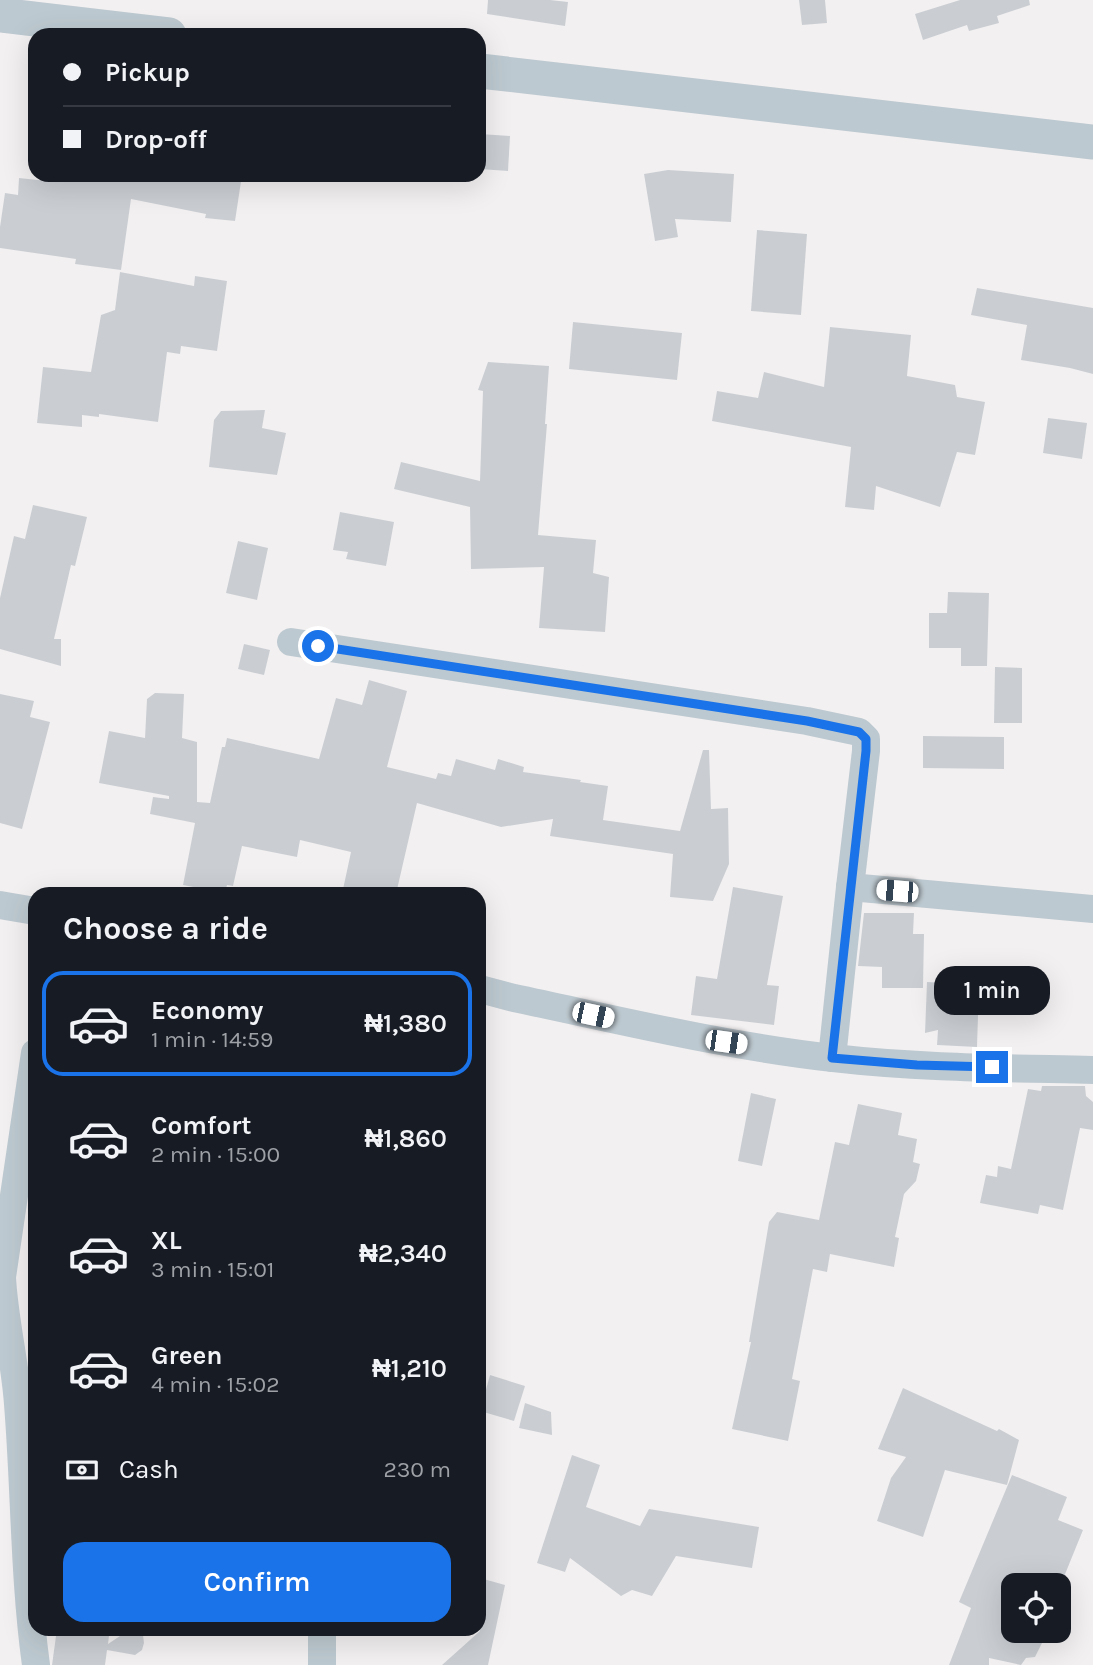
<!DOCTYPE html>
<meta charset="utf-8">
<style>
:root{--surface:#171b24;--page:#242831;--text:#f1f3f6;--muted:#9ea1a6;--line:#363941;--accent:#1a73e8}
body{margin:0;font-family:Karla,sans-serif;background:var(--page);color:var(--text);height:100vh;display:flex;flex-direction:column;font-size:26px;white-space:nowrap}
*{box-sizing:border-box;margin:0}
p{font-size:23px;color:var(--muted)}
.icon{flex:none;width:38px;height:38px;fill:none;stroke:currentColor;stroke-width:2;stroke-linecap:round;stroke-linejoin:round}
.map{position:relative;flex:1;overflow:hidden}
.sheet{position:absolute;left:28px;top:887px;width:458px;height:749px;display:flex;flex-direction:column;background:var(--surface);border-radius:21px;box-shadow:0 7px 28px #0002}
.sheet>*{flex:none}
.hud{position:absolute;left:28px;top:28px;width:458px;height:154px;border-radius:21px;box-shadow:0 7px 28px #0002;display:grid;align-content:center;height:154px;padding:0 35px;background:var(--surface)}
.controls{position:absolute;left:1001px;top:1573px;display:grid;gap:14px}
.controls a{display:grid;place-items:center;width:70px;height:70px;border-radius:14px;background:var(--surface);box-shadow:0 7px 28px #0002;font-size:35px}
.end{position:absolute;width:32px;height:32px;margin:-16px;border:9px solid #1a73e8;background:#fff;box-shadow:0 0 0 4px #fff}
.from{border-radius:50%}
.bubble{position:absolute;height:49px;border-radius:21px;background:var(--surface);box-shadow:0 7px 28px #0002;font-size:23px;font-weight:600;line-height:49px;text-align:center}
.car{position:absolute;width:21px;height:42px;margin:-21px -10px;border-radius:9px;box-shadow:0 0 5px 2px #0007;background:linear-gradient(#fff 24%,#345 0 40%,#fff 0 76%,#345 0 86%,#fff 0)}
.hud b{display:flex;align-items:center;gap:24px;height:66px;font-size:26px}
.hud b+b{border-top:2px solid var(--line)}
.hud i{width:18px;height:18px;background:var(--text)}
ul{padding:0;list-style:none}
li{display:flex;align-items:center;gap:21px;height:105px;margin:0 14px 10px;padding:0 21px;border:4px solid transparent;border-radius:21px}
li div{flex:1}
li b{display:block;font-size:26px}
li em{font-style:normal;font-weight:600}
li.on{border-color:var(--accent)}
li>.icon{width:63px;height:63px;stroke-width:1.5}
h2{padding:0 35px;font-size:32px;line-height:84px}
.pay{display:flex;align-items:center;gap:18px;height:77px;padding:0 35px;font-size:26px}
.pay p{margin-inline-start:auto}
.primary-button{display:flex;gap:14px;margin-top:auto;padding:14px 35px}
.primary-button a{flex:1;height:80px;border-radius:21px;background:var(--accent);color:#fff;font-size:28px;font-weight:600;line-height:80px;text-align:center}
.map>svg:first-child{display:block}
.building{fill:#caced3}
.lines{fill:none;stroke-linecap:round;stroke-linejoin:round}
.minor{stroke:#bdc9d0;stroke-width:28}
.tertiary{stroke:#bdc9d0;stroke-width:35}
.route{stroke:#1a73e8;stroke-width:9}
</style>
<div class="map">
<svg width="1093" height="1665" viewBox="0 0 1093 1665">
<rect width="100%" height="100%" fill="#f3f0f1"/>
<g class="building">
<polygon points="488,0 550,0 568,2 565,26 487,14"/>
<polygon points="799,0 825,0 827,23 802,25"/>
<polygon points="960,0 1029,0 1030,5 997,16 999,23 969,31 967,25 923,40 915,14"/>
<polygon points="480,134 510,136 508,171 480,169"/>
<polygon points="668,170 734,174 731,222 675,219 678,237 655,241 644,174"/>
<polygon points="46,175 242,175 235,221 205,218 206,214 131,199 121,270 75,264 76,259 0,248 0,227 5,193 18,195 19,178 47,181"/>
<polygon points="757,230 807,234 801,315 751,311"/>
<polygon points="120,272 194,286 195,276 227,281 217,351 181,346 180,354 167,352 158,422 99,414 99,417 82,415 82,427 37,423 43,367 91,372 101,315 115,310"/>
<polygon points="977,288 1093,308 1093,374 1070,368 1021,360 1027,325 971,315"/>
<polygon points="573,322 682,333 677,380 569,369"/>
<polygon points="830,327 911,335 907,376 955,385 957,397 985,402 975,455 957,452 940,507 876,486 874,510 845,507 851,447 712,421 717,391 758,398 764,372 824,387"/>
<polygon points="488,362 549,366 545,424 547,424 538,535 596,540 593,573 609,577 605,632 539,628 544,567 471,569 470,507 394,489 401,462 480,481 483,391 478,390"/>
<polygon points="265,410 262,428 286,433 277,475 209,467 214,420 221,411"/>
<polygon points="1048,418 1087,423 1082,459 1043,453"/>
<polygon points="33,505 87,517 75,566 71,565 54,639 61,639 61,666 0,649 0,598 14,536 25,539"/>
<polygon points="340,512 394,522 386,566 346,559 348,552 333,550"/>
<polygon points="238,541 268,548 257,600 226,593"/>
<polygon points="948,592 989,593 987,666 961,666 961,648 929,648 929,613 947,613"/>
<polygon points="244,644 270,650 264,675 238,669"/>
<polygon points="995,667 1022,668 1022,723 994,723"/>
<polygon points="369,680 407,691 387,767 436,779 438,773 451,776 456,759 495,770 498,759 524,767 523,772 581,780 580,782 608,786 603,820 680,831 703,750 709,750 711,809 728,808 729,864 713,901 670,897 673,854 550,836 553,819 501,827 417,803 396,894 342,894 351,852 300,840 297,857 242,846 233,886 227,885 225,893 183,885 195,823 150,814 153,797 169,799 169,796 99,783 109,731 145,738 147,699 155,693 184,694 182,738 197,742 197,802 210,803 222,747 225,747 227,738 319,759 336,698 362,705"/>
<polygon points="0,694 34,701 30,717 50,722 22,829 0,823"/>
<polygon points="923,736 1004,737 1004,769 923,768"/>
<polygon points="733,887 783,896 767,985 779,986 774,1025 691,1015 696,976 717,979"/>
<polygon points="864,913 914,913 913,934 924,934 923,988 882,988 882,967 858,966"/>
<polygon points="927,982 979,985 977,1047 937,1045 938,1030 925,1033"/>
<polygon points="1042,1086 1085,1086 1086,1096 1093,1102 1093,1130 1080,1128 1063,1210 1040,1205 1038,1214 980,1203 986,1175 997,1177 998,1166 1011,1169 1028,1089 1041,1091"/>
<polygon points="751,1093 776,1099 762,1166 738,1161"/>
<polygon points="858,1104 902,1113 898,1135 917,1139 913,1162 920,1164 916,1181 904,1194 895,1237 899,1238 894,1267 830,1254 827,1272 813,1269 792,1379 800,1381 788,1441 732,1429 751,1342 749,1342 769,1222 777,1212 819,1220 835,1142 849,1145"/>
<polygon points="490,1375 525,1386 514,1421 480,1411"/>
<polygon points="903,1388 997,1431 999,1429 1019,1440 1007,1485 945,1470 923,1537 877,1521 891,1478 906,1457 878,1449"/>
<polygon points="525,1403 551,1412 552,1435 519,1428"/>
<polygon points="572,1455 600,1465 586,1507 640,1526 649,1509 759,1527 752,1568 676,1556 652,1596 632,1590 621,1596 570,1558 565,1572 537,1563"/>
<polygon points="1012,1475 1067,1497 1058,1520 1083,1530 1059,1589 1059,1586 1052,1586 1034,1578 1031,1586 1013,1586 1012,1631 1048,1631 1035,1657 1026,1658 1021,1665 989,1658 989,1665 949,1665 971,1608 959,1602"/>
<polygon points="480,1578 505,1585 488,1665 442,1665 480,1631"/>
<polygon points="57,1629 109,1636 108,1644 129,1630 143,1635 144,1643 142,1650 135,1655 107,1650 105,1665 52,1665"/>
</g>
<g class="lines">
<g class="minor">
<polyline points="291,642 807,721 859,732 866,739 866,751 850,887"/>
<polyline points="0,905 35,911"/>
<path d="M480 989 514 998C619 1020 725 1046 833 1058 919 1068 1006 1068 1093 1070"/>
<path d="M35 1053 2 1277C4 1319 15 1361 18 1404 25 1491 24 1578 36 1665"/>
<polyline points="832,1058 850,887 1093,909"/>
<polyline points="322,1629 322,1665"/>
</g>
<g class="tertiary">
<polyline points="0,15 169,35"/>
<polyline points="480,71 1093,142"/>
</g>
</g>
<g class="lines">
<polyline class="route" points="318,646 807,721 859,732 866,739 866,751 832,1058 917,1065 992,1067"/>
</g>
</svg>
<div class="controls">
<a><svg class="icon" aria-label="locate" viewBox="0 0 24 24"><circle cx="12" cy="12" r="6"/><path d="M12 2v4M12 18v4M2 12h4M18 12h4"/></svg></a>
</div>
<i class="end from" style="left:318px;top:646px"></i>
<i class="end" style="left:992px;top:1067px"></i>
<div class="bubble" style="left:934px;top:966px;width:116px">1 min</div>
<i class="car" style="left:897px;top:891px;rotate:275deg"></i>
<i class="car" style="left:593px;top:1015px;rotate:102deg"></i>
<i class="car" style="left:726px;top:1042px;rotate:98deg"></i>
<div class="hud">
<b><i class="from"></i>Pickup</b>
<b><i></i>Drop-off</b>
</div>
<section class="sheet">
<h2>Choose a ride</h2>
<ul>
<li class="on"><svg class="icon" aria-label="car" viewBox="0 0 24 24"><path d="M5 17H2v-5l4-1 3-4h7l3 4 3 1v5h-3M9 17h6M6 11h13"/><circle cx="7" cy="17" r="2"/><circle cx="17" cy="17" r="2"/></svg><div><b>Economy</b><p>1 min · 14:59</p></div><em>₦1,380</em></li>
<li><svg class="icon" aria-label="car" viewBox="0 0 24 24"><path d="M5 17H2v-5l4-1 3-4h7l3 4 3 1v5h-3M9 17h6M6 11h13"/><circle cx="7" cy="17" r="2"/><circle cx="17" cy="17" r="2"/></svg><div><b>Comfort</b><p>2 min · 15:00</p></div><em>₦1,860</em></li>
<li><svg class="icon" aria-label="car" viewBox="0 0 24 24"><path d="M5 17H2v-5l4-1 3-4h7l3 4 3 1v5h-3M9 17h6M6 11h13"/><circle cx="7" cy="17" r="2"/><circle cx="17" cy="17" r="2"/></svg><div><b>XL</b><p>3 min · 15:01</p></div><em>₦2,340</em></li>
<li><svg class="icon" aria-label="car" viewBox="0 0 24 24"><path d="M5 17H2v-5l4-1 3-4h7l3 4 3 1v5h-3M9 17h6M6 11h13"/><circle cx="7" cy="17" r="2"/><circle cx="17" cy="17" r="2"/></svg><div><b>Green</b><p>4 min · 15:02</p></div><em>₦1,210</em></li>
</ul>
<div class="pay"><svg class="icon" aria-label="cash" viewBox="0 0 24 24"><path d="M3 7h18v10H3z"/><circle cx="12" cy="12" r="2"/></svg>Cash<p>230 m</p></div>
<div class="primary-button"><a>Confirm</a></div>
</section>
</div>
